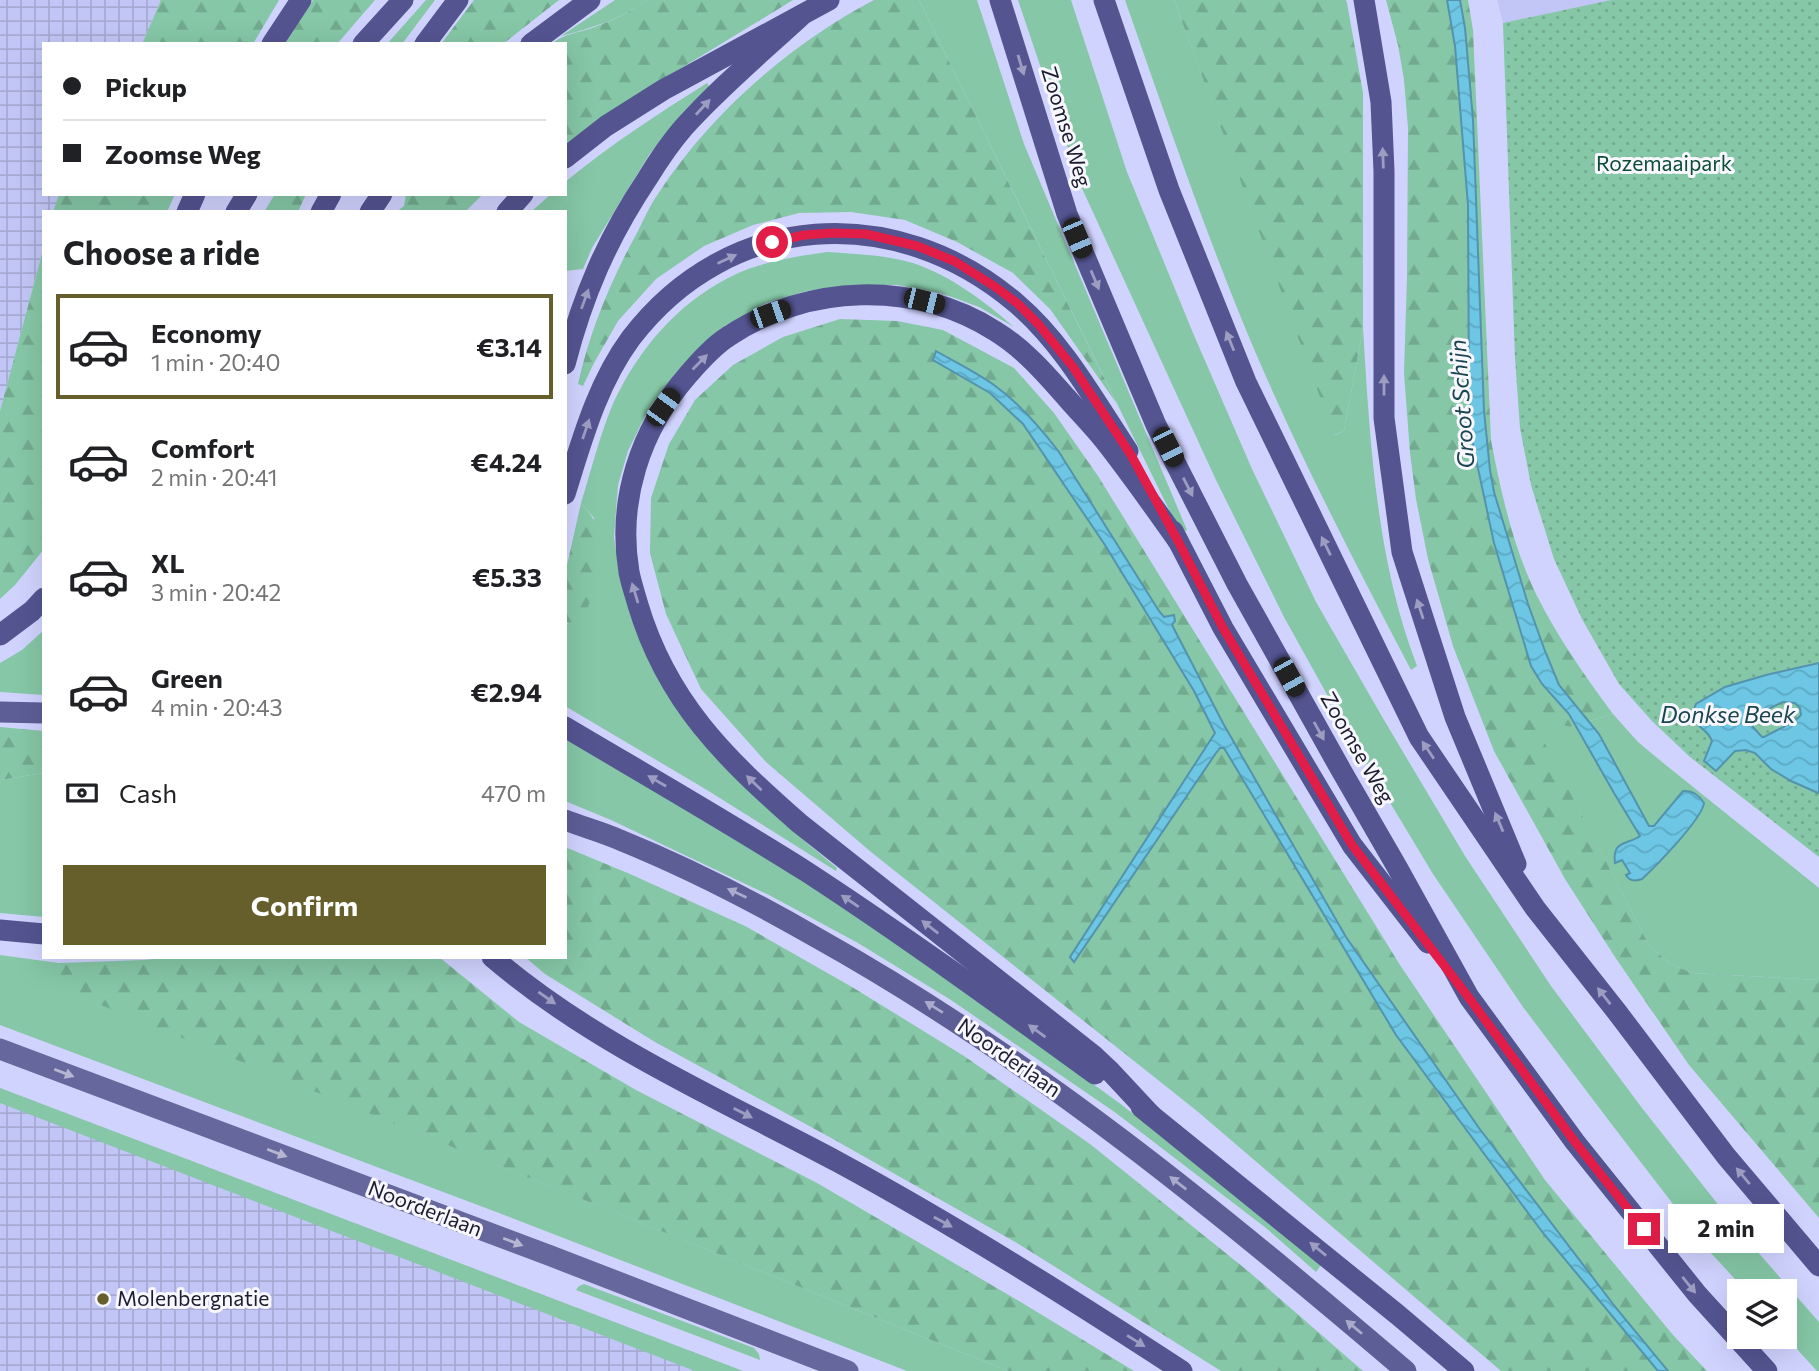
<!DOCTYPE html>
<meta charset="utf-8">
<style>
:root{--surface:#fff;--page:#f6f6f6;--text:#202124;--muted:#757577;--line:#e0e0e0;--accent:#665f2c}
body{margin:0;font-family:Commissioner,sans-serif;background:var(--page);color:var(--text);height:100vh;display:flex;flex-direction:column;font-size:26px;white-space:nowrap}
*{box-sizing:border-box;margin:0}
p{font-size:23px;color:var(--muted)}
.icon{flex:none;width:38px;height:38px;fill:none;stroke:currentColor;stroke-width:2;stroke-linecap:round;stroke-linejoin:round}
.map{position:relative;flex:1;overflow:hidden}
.panel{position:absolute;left:42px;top:210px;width:525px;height:749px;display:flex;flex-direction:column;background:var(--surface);border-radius:0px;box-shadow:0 7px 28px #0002}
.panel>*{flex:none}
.guide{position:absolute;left:42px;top:42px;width:525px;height:154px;border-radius:0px;box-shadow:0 7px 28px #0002;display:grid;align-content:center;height:154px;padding:0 21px;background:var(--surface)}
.controls{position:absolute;left:1727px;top:1279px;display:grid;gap:14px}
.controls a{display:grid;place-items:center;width:70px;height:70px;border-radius:0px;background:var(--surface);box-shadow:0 7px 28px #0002;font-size:35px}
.end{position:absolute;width:32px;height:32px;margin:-16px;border:9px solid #e11d48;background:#fff;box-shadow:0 0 0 4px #fff}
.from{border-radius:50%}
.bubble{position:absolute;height:49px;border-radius:0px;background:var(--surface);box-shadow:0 7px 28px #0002;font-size:23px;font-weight:700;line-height:49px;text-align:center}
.car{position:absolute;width:21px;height:42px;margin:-21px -10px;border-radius:9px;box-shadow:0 0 5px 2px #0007;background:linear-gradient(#222 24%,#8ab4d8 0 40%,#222 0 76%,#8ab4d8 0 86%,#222 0)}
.guide b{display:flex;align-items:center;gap:24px;height:66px;font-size:26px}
.guide b+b{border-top:2px solid var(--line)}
.guide i{width:18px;height:18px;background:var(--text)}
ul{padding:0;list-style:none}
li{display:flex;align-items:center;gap:21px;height:105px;margin:0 14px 10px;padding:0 7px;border:4px solid transparent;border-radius:0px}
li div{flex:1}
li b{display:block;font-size:26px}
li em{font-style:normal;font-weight:700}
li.on{border-color:var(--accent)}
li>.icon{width:63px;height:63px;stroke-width:1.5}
h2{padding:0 21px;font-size:32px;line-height:84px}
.pay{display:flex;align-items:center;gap:18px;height:77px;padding:0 21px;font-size:26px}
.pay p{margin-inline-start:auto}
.action{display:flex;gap:14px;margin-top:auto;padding:14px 21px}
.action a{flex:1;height:80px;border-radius:0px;background:var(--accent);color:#fff;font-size:28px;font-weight:700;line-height:80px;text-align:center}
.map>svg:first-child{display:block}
.built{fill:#c2c6f6}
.industrial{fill:url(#industrial-grid)}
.green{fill:#85c7a6}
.forest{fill:url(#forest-firs)}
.park{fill:url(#park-dots)}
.water{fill:url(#water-waves);stroke:#5493ae;stroke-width:2;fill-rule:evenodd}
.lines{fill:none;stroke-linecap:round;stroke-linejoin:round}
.primary{stroke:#66679c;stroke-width:21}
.trunk{stroke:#5d5e96;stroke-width:21}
.motorway{stroke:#545491;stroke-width:21}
.oneway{fill:#9d9dc2}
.oneway2{fill:#aaaaca}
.oneway3{fill:#b6b6d1}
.route{stroke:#e11d48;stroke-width:9}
.poi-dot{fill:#665f2c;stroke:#f7f7fd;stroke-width:2.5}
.labels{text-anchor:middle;stroke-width:6;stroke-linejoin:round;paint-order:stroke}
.street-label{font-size:21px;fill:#1c1c30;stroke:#f7f7fd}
.park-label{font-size:21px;fill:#0c4c33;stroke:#f7f7fd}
.poi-label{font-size:21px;fill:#1c1c30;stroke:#f7f7fd;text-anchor:start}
.water-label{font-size:23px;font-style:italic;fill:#1b4451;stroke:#f7f7fd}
</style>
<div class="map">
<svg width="1819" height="1371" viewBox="0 0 1819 1371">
<defs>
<pattern id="industrial-grid" width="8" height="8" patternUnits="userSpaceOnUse" patternTransform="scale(1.75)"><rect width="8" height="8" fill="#c2c6f6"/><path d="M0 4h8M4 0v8" fill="none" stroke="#a6aad3"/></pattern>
<pattern id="forest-firs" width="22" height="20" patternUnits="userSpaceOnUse" patternTransform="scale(1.75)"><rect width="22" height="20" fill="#85c7a6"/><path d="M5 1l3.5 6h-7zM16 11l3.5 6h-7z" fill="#72aa8f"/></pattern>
<pattern id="park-dots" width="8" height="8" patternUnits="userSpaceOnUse" patternTransform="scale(1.75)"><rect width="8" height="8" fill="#85c7a6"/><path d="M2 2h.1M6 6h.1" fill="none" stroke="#72aa8f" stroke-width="1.8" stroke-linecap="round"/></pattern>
<pattern id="water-waves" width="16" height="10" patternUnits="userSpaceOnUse" patternTransform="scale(1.75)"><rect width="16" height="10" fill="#6cc6e4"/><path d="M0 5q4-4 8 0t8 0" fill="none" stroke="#5daac4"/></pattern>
</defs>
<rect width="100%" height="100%" fill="#d0d3fe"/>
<polygon class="built" points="1497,0 1611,0 1503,23"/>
<g class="industrial">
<polygon points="0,0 161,0 142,44 44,44 44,194 59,194 53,212 44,212 44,246 0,411"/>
<polygon points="0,1088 743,1371 0,1371"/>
</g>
<g class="green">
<polygon points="426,0 435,0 402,44 387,44"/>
<path d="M615 0H647C621 19 592 28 561 36Z"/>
<polygon points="919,0 977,0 1024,144 1187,530 1181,534"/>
<polygon points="1018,0 1071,0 1127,172 1193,333 1252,469 1316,602 1384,720 1465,856 1551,986 1642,1108 1735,1226 1819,1322 1819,1371 1817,1371 1785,1336 1785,1292 1746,1291 1710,1252 1616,1130 1523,1007 1433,874 1350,736 1284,617 1216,480 1080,184"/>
<path d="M1125 0H1174L1335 435 1344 431 1363 328C1370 442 1376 559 1417 666L1411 670C1356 565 1301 459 1254 349 1206 235 1166 117 1125 0Z"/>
<path d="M707 83 709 86 682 113 649 155 592 248 583 269 565 271V212H531L551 194H565V182C610 145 658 114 707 83Z"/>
<path d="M827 252C856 254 885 255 913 263 951 276 984 301 1014 327L979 307 941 293 897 285H853L807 291 766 303 725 326 678 370 649 408 628 451 618 485 614 537 620 579 634 627 650 663 767 806 808 844 837 868 836 871 707 790 565 706V623L568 624 594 518 581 503C591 471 599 438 612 406 615 398 620 390 624 382 653 331 693 291 748 269 773 260 800 256 827 252Z"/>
<polygon points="44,630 44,695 0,692 0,663 22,650"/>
<polygon points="1613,714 1638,742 1662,762 1819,888 1819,980 1692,973 1669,963 1649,945 1531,717 1570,727"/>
<polygon points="565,739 707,821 871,923 1122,1105 1321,1265 1316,1272 1266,1228 1116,1113 951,1000 858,943 769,895 611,820 565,801"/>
<polygon points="44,773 44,917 0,913 0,780"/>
<polygon points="0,955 59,963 52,985 1008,1371 907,1371 499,1213 0,1025"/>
<polygon points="0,1088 743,1371 695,1371 0,1103"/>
<polygon points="584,1284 754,1348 759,1354 760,1360 576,1290 579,1286"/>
</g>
<g class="forest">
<polygon points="161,0 279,0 253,44 142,44"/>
<polygon points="313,0 375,0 337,44 284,44"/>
<polygon points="474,0 559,0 503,44 441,44"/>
<path d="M647 0H793L642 92 565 147V44H551C564 34 577 33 592 28 612 21 630 12 647 0Z"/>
<path d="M874 0H919L1117 404 1050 309 1013 273 957 242 905 220 851 212 799 213 753 225 704 246 656 279 618 321 594 363 583 386 578 384C590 330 611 280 638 231 644 219 650 205 658 194 710 114 790 44 874 0Z"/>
<polygon points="1174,0 1346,0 1347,3 1363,93 1363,328 1344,431 1334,435"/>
<path d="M1386 0H1468L1473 30 1491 440C1501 493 1513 547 1537 596 1558 638 1585 676 1613 714L1570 727 1532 718 1649 945 1669 963 1692 973 1819 980V1218L1689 1065 1615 957 1565 879 1494 751 1453 646 1428 559 1416 499 1410 453 1404 373 1407 278 1408 128 1404 80 1398 45Z"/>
<polygon points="59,194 175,194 167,212 53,212"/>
<polygon points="275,194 306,194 298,212 264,212"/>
<polygon points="406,194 483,194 465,212 396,212 404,206"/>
<polygon points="44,246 44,549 15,585 0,599 0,411"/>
<polygon points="840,319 897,321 943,330 1014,368 1054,413 1098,476 1400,965 1545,1180 1673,1335 1707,1371 1501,1371 1197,1111 871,852 766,762 701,689 666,614 650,553 651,498 669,444 695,400 733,365 783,337"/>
<path d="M581 503C585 508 589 512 592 517 607 540 594 598 582 621L565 623V574Z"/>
<polygon points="0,727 44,731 44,773 0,780"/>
<polygon points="565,847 630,874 745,926 852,987 964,1056 1090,1144 1248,1271 1363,1371 1221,1371 1017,1243 833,1139 655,1042 545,974 525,957 565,957"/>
<polygon points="176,957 439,957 519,1022 636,1090 817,1183 1019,1301 1134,1371 1008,1371 51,985 59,963 143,960"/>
</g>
<polygon class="park" points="1611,0 1819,0 1819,857 1690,757 1652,721 1619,684 1582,619 1554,559 1531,485 1520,428 1515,358 1503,23"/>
<g class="water">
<path d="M1447 0H1460L1465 28 1473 120 1484 411 1490 470 1494 492 1528 604 1545 651 1559 685 1599 734 1649 826H1654L1683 791C1693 790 1699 795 1704 803 1702 819 1656 866 1642 879 1636 881 1630 882 1626 875L1630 873 1622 860 1615 863C1612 840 1627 845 1640 836L1614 793 1569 714 1542 684 1531 666 1494 543 1473 445 1469 394 1468 205 1455 46Z"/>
<path d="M936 351C955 362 976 372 994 385 1019 403 1040 427 1059 452L1159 611 1164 617 1174 615 1175 621 1172 625 1224 725 1346 937 1479 1128 1616 1308 1668 1371H1658L1543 1233 1396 1035 1224 748H1220L1216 753 1074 962 1070 957 1215 733 1194 691 1105 545 1023 424 990 393 933 360Z"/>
<path d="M1819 663V792L1818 793 1791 781 1771 769 1755 753 1746 750 1735 751 1716 771 1704 761 1712 741C1706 726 1696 730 1692 714L1696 704 1725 687 1766 675ZM1783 702 1795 703 1800 708 1801 715 1795 721 1764 737H1762L1753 727V721L1770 708Z"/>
</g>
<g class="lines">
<polyline class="primary" points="0,1049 551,1256 848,1371"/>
<g class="trunk">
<polyline points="0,712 44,713"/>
<path d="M565 820C583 827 602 832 620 840 689 868 755 902 819 939 1032 1058 1221 1213 1406 1371"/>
</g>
<g class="motorway">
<polyline points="1000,0 1067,214 1156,425 1237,584 1341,770 1397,867 1469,997 1575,1142 1697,1294 1767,1371"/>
<polyline points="1104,0 1169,190 1246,382 1419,737 1535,908 1617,1012 1726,1156 1819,1266"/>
<polyline points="1364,0 1381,102 1384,171 1384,418 1402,552 1455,717 1516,864"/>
<polyline points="272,44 301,0"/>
<polyline points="363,44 403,0"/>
<polyline points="425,44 458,0"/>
<polyline points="531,44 590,0"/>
<polyline points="565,158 606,126 663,90 829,0"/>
<polyline points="187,212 195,194"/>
<polyline points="236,212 247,194"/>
<polyline points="321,212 331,194"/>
<polyline points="370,212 382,194"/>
<polyline points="507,212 523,194"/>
<path d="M565 364C583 295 607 239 647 179 658 161 670 143 684 127 720 87 762 52 801 16"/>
<path d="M565 494C582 440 597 384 631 338 729 210 896 201 1016 303 1063 343 1094 400 1128 451"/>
<polyline points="1173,531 1223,628 1352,845 1428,943"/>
<polyline points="0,635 32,611 44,598"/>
<path d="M565 727C646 775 728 822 807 872 905 936 1000 1005 1095 1074"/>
<polyline points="0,930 44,934"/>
<path d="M492 957C595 1045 720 1099 838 1162 956 1226 1070 1298 1182 1371"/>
<polyline points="1141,1107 1398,1315 1464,1371"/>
<path d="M1151 1115 1110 1071 1093 1055 799 823C725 758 667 702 638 605 635 594 631 583 629 572 617 501 640 430 687 376 699 362 713 346 729 336 807 284 915 280 995 331 1023 348 1044 372 1066 397 1078 411 1092 425 1104 440 1130 473 1154 507 1178 541"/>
</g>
</g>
<defs><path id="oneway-solid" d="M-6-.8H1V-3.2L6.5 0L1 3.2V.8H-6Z" transform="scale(1.75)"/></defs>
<g class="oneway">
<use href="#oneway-solid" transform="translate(1021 65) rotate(73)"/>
<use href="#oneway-solid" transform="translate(703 107) rotate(-47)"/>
<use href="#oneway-solid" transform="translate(1383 158) rotate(-92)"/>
<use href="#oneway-solid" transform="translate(727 259) rotate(-25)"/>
<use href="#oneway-solid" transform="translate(1095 280) rotate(67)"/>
<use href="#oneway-solid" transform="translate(585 299) rotate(-70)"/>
<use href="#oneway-solid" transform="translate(1230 341) rotate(-112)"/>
<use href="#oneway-solid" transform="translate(700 362) rotate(-45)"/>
<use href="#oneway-solid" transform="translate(1384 385) rotate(-90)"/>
<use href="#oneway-solid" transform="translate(586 429) rotate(-71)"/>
<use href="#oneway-solid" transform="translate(1188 487) rotate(63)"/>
<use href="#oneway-solid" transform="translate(1326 546) rotate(-116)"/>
<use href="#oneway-solid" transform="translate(635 593) rotate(-107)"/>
<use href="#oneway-solid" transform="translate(1420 609) rotate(-108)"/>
<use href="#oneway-solid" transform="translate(1319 731) rotate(61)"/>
<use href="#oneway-solid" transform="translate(1428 750) rotate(-124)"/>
<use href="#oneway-solid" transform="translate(657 781) rotate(-150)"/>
<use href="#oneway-solid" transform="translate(754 783) rotate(-136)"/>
<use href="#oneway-solid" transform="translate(1499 822) rotate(-113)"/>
<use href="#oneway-solid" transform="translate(850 901) rotate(-146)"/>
<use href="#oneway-solid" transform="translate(930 927) rotate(-142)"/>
<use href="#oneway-solid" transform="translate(1604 996) rotate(-128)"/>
<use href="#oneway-solid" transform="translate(547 998) rotate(35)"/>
<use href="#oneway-solid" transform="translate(1037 1031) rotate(-144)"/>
<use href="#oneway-solid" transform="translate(743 1113) rotate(27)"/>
<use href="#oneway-solid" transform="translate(1743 1176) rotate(-130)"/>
<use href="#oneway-solid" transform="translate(943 1222) rotate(29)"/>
<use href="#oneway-solid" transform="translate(1318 1249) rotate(-141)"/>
<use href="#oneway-solid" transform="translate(1689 1285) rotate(51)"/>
<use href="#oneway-solid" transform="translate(1136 1341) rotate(32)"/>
</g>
<g class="oneway2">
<use href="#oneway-solid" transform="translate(737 893) rotate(-155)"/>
<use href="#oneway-solid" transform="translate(934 1007) rotate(-148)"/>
<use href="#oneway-solid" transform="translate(1178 1183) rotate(-142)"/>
<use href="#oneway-solid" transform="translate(1354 1327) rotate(-140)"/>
</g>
<g class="oneway3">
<use href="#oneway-solid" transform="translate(64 1073) rotate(21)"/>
<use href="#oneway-solid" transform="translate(277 1153) rotate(21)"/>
<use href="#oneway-solid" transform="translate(513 1242) rotate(21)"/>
</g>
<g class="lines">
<polyline class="route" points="772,242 804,235 833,233 866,234 917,246 954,261 994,286 1018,304 1039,325 1073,367 1131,455 1178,541 1223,628 1352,845 1469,998 1575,1142 1644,1229"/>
</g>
<circle class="poi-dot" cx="103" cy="1299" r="7"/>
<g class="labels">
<g class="street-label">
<text transform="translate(1066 127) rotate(73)" y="7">Zoomse Weg</text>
<text transform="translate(1357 748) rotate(60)" y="7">Zoomse Weg</text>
<text transform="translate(1009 1058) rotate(35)" y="7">Noorderlaan</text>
<text transform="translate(425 1209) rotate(21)" y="7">Noorderlaan</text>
</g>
<g class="park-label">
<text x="1664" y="171">Rozemaaipark</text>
</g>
<g class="poi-label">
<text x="117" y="1306">Molenbergnatie</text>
</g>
<g class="water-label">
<text transform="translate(1462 404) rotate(-94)" y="8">Groot Schijn</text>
<text x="1728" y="723">Donkse Beek</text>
</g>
</g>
</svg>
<div class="controls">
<a><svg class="icon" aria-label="layers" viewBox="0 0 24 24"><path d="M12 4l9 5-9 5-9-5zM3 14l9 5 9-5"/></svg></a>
</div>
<i class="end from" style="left:772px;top:242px"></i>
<i class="end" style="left:1644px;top:1229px"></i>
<div class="bubble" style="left:1668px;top:1204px;width:116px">2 min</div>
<i class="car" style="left:1077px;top:238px;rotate:157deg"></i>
<i class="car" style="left:924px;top:301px;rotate:104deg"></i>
<i class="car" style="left:770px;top:314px;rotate:71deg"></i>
<i class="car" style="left:663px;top:407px;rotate:36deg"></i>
<i class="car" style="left:1168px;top:447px;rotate:153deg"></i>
<i class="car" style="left:1289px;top:677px;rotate:151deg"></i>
<div class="guide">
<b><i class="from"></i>Pickup</b>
<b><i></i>Zoomse Weg</b>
</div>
<section class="panel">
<h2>Choose a ride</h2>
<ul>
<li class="on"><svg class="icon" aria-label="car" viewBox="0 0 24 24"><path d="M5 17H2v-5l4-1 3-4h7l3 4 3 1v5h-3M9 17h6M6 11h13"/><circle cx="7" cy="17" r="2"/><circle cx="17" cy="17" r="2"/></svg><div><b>Economy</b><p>1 min · 20:40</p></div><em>€3.14</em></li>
<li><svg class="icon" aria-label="car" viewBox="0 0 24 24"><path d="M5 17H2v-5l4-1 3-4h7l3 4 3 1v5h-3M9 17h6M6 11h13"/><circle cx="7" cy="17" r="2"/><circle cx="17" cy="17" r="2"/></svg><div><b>Comfort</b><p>2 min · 20:41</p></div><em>€4.24</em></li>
<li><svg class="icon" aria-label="car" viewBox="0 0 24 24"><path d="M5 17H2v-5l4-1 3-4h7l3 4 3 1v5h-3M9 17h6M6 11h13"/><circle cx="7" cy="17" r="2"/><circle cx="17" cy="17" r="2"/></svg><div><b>XL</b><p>3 min · 20:42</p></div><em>€5.33</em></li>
<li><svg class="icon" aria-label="car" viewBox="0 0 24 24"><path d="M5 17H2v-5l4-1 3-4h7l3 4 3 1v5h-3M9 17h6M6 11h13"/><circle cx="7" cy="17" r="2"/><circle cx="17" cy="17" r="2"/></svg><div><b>Green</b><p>4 min · 20:43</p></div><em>€2.94</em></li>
</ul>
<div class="pay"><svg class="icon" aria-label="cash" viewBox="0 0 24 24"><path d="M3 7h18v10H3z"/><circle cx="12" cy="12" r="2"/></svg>Cash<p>470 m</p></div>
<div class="action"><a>Confirm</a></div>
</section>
</div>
